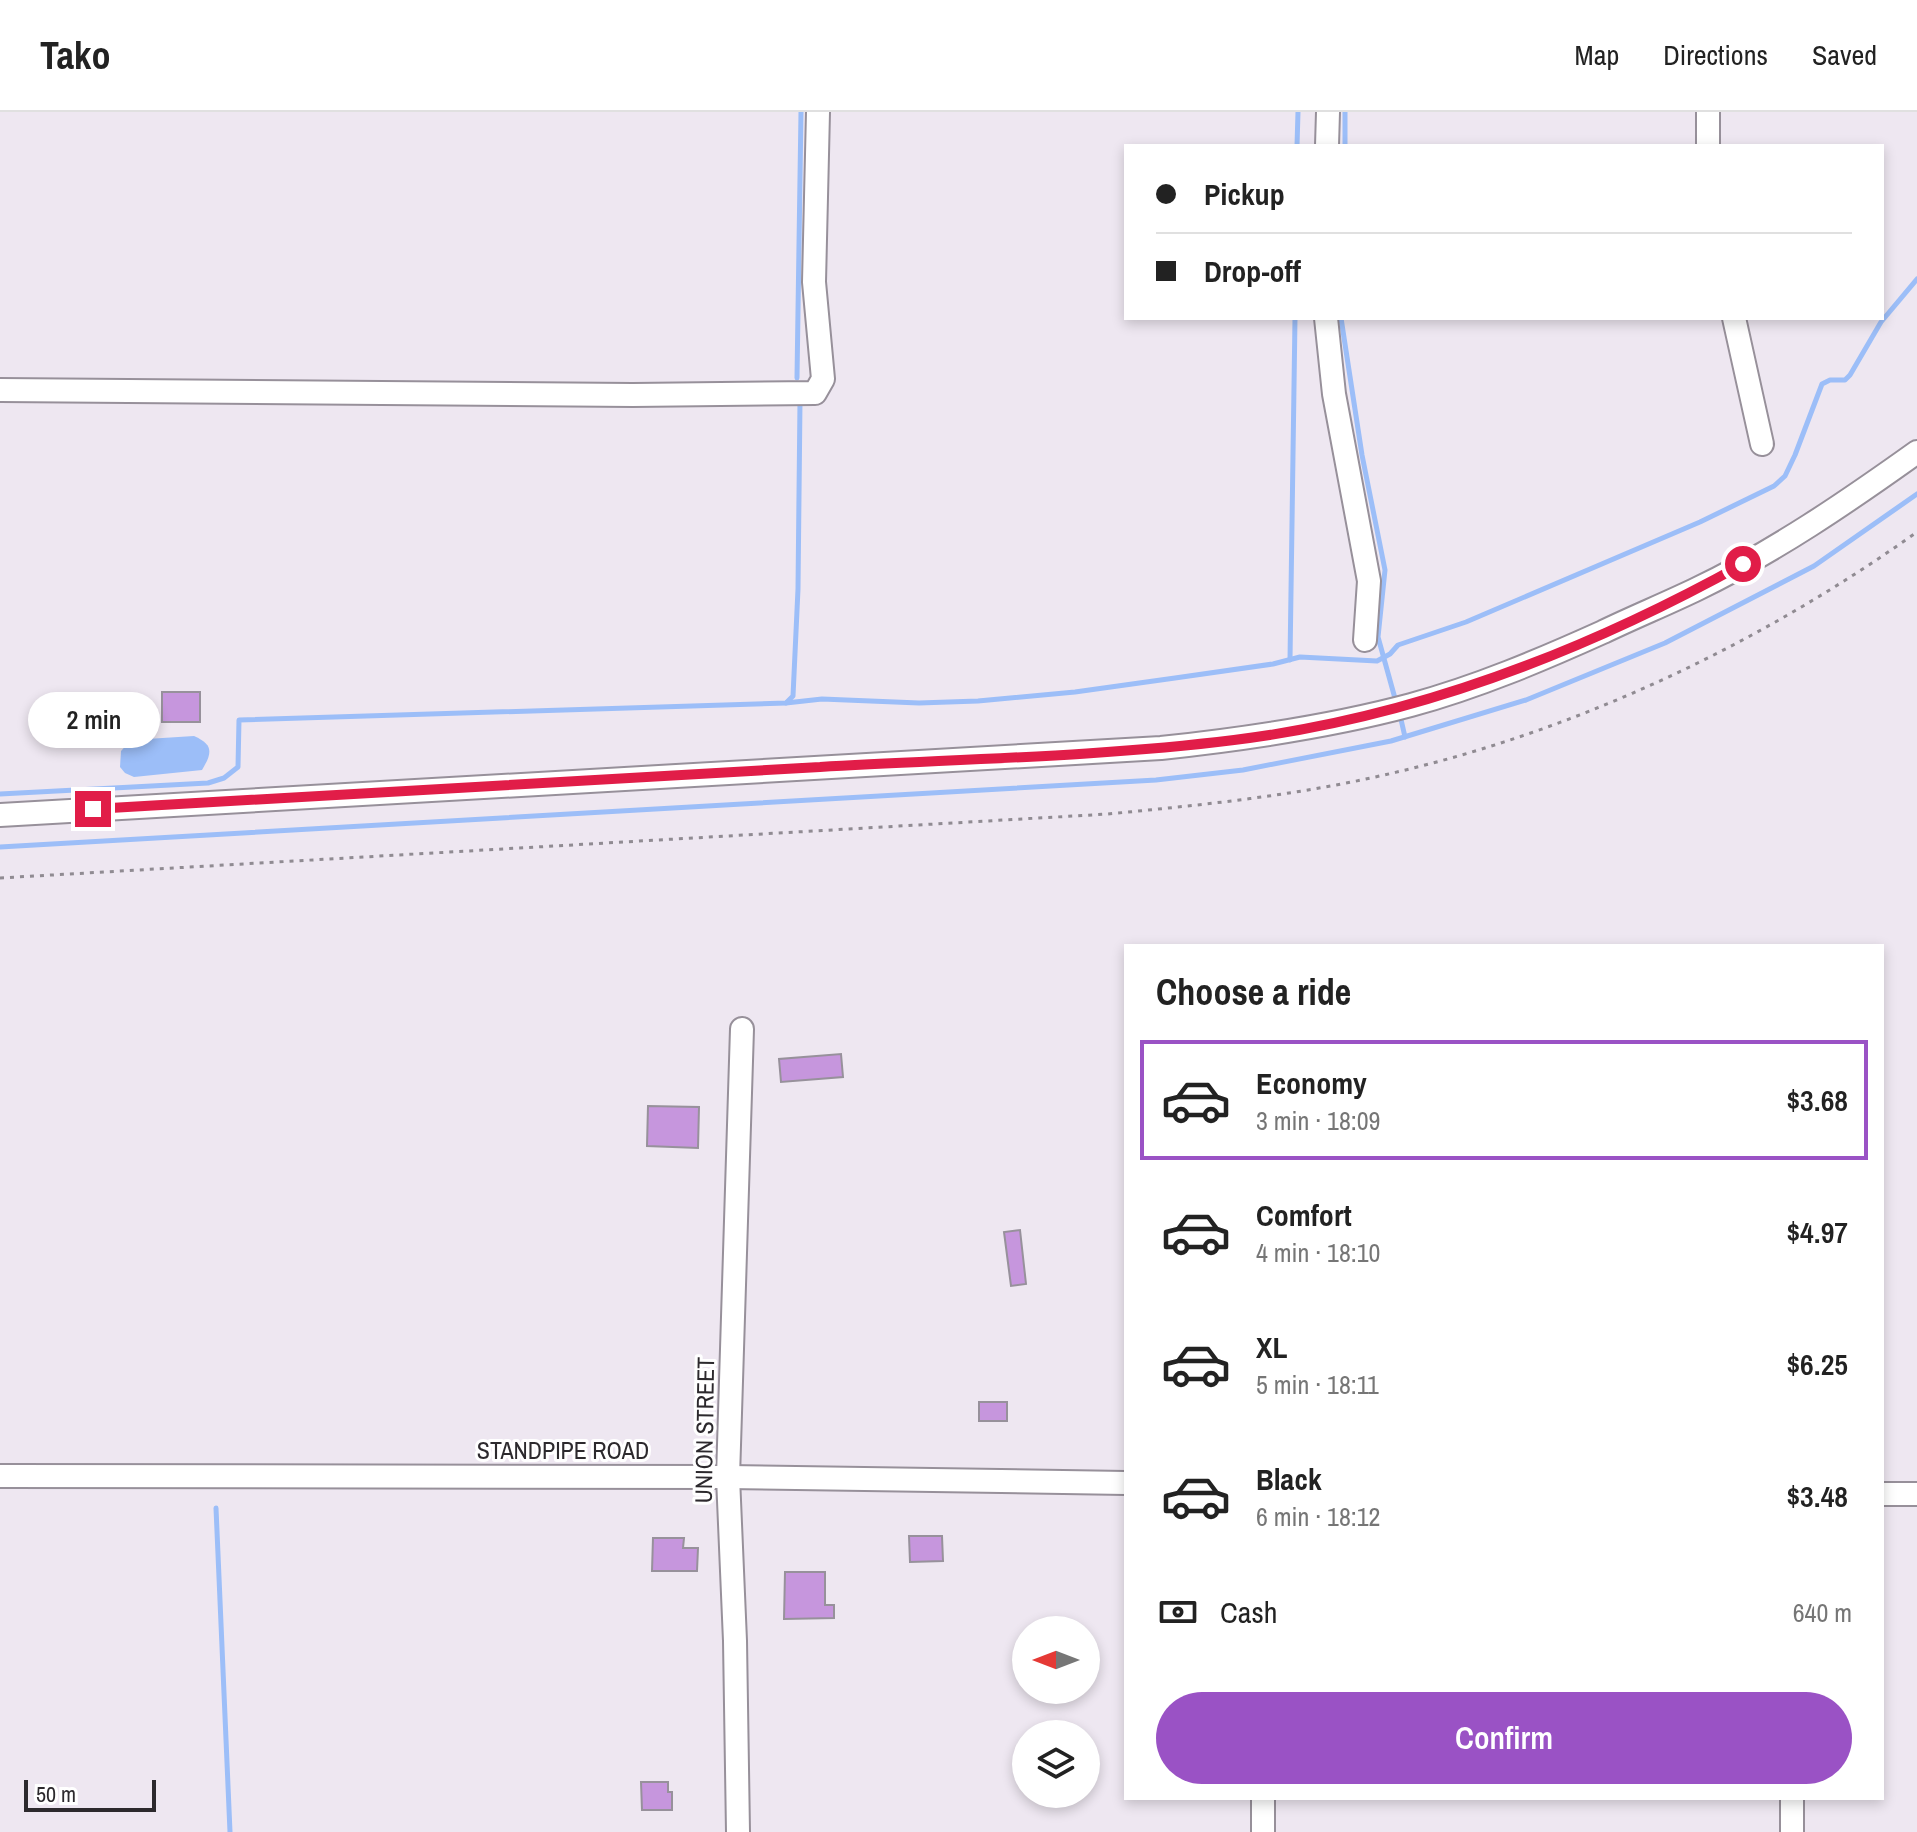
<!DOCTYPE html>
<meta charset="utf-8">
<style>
:root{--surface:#fff;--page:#f2f2f2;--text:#222;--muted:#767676;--line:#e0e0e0;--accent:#9a52c5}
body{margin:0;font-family:"Archivo Narrow",sans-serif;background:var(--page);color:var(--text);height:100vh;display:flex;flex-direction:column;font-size:30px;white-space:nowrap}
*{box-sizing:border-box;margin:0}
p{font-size:26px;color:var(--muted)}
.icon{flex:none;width:44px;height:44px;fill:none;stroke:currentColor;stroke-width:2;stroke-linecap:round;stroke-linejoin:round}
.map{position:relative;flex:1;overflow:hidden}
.sheet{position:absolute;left:1124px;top:832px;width:760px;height:856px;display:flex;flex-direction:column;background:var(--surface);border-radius:0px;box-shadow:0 4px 12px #0003}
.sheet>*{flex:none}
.guide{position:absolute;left:1124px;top:32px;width:760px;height:176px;border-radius:0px;box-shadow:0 4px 12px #0003;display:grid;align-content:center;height:176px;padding:0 32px;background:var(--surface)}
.needle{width:52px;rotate:270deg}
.fabs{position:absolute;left:1012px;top:1504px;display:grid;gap:16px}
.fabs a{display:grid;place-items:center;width:88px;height:88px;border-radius:50%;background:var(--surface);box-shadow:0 4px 12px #0003;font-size:40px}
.scale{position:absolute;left:24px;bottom:20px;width:132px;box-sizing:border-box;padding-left:8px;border:4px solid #2c292d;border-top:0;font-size:22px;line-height:28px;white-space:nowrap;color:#2c292d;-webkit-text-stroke:6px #fff;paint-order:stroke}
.end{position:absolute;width:36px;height:36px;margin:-18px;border:10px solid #e11d48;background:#fff;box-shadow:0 0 0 4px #fff}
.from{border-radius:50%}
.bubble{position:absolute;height:56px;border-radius:28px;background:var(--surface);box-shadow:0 4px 12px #0003;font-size:26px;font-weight:600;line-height:56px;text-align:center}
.guide b{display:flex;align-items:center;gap:28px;height:76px;font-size:30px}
.guide b+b{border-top:2px solid var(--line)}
.guide i{width:20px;height:20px;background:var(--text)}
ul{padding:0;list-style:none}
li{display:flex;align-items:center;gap:24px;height:120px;margin:0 16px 12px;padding:0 16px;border:4px solid transparent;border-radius:0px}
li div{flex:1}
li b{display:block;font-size:30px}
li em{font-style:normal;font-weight:600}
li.current{border-color:var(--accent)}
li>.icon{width:72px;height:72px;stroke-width:1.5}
h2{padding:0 32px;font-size:36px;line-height:96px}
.pay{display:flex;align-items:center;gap:20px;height:88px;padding:0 32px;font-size:30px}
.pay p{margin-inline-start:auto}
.button{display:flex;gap:16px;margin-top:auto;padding:16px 32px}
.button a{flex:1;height:92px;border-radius:48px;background:var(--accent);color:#fff;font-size:32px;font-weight:600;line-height:92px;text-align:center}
header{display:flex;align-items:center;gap:48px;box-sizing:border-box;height:112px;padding:0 40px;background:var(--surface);border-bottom:2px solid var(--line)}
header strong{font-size:38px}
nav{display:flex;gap:44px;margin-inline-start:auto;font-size:28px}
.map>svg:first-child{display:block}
.water{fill:#9cbef8}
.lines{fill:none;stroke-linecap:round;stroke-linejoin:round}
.stream{stroke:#9cbef8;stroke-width:5}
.building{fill:#c696dd;stroke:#97919b;stroke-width:2}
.minor-casing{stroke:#97909a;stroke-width:26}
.path{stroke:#908b92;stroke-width:3;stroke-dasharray:4 6;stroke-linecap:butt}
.minor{stroke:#fff;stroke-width:22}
.route{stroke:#e11d48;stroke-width:10}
.labels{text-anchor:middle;stroke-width:6;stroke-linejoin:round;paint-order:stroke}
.street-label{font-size:24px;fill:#2c292d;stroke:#fff}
</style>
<header>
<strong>Tako</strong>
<nav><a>Map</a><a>Directions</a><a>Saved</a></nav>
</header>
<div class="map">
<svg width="1917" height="1720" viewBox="0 0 1917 1720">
<rect width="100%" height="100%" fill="#eee7f1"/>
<path class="water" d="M194 624C214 633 212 641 202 658L134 665 125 661 120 655 121 639 131 628Z"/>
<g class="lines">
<g class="stream">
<polyline points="1297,34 1298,0"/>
<polyline points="1345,34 1345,0"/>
<polyline points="1341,206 1362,343 1385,458 1378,525 1396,590"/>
<polyline points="797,266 801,0"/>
<polyline points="1290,548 1295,206"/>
<polyline points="786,591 822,587 919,591 978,589 1075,580 1175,566 1273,552 1300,545 1377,549 1390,542 1398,533 1466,510 1700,410 1774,374 1785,364 1795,343 1822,272 1830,268 1845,268 1850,263 1881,210 1917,167"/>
<polyline points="1400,603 1405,625"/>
<polyline points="0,682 208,671 224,666 238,655 239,608 786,591 793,584 798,477 800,289"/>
<polyline points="0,735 1156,668 1243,658 1391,629 1526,588 1665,531 1814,454 1917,382"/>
<polyline points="216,1396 230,1720"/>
</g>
</g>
<g class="building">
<rect x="162" y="580" width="38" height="30"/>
<polygon points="841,942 843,965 781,970 779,947"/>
<polygon points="648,994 699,995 698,1036 647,1034"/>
<polygon points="1020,1118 1026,1172 1011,1174 1004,1120"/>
<rect x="979" y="1290" width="28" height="19"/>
<polygon points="909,1424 942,1424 943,1449 910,1450"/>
<polygon points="653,1426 684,1426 683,1436 698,1436 697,1459 652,1459"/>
<polygon points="785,1460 825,1460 825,1493 834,1493 834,1506 784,1507"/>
<polygon points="641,1670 668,1670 668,1680 672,1680 672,1698 642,1698"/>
</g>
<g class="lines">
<defs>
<g id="minor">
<polyline points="1327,34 1328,0"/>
<polyline points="1708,34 1708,0"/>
<polyline points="1326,206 1334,282 1369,469 1365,528"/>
<polyline points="1734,206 1762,332"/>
<polyline points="0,278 633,283 815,281 823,267 814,170 818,0"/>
<path d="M0 703 1161 636C1245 627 1329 615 1411 593 1477 575 1541 548 1603 520 1634 505 1666 492 1697 477 1774 440 1847 390 1917 340"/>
<polyline points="0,1364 728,1365 1126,1371"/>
<polyline points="1882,1382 1917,1382"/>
<polyline points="1263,1686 1263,1720"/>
<polyline points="1792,1686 1792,1720"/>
<polyline points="738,1720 735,1529 728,1365 742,917"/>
</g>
</defs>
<use href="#minor" class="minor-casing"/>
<path class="path" d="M0 766 1108 702C1201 693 1293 684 1384 663 1575 620 1758 533 1917 420"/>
<use href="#minor" class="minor"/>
</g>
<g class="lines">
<path class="route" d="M93 697C336 685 578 670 820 655 958 647 1097 645 1234 628 1413 606 1586 539 1743 452"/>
</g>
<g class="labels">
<g class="street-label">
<text transform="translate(705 1318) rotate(-89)" y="8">UNION STREET</text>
<text x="563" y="1347">STANDPIPE ROAD</text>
</g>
</g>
</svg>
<div class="fabs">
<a><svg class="needle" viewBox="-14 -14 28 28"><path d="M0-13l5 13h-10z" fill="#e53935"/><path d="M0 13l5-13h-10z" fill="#767676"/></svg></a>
<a><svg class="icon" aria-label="layers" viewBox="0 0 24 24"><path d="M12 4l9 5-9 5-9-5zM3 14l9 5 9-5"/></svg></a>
</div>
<div class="scale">50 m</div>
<i class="end from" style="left:1743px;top:452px"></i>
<i class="end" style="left:93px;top:697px"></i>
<div class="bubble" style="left:28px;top:580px;width:132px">2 min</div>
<div class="guide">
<b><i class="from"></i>Pickup</b>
<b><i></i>Drop-off</b>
</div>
<section class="sheet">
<h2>Choose a ride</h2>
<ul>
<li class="current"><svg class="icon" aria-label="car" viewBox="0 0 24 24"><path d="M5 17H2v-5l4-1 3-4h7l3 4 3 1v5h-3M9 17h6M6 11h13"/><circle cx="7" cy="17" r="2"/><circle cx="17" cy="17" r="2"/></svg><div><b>Economy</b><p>3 min · 18:09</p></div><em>$3.68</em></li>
<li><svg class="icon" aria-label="car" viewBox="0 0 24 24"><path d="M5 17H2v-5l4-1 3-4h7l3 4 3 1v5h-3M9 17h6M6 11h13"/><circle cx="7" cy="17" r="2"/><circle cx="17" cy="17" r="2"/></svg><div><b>Comfort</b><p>4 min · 18:10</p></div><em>$4.97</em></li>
<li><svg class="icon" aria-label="car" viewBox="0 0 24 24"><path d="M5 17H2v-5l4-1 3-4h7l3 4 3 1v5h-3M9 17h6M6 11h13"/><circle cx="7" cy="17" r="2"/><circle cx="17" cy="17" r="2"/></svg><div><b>XL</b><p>5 min · 18:11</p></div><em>$6.25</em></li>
<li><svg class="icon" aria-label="car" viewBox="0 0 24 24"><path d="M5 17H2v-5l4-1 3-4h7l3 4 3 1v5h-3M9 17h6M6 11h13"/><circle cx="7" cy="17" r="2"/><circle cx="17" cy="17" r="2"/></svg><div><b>Black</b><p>6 min · 18:12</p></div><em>$3.48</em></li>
</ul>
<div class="pay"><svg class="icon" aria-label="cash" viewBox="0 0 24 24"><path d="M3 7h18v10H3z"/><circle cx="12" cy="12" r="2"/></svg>Cash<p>640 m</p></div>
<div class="button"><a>Confirm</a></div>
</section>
</div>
